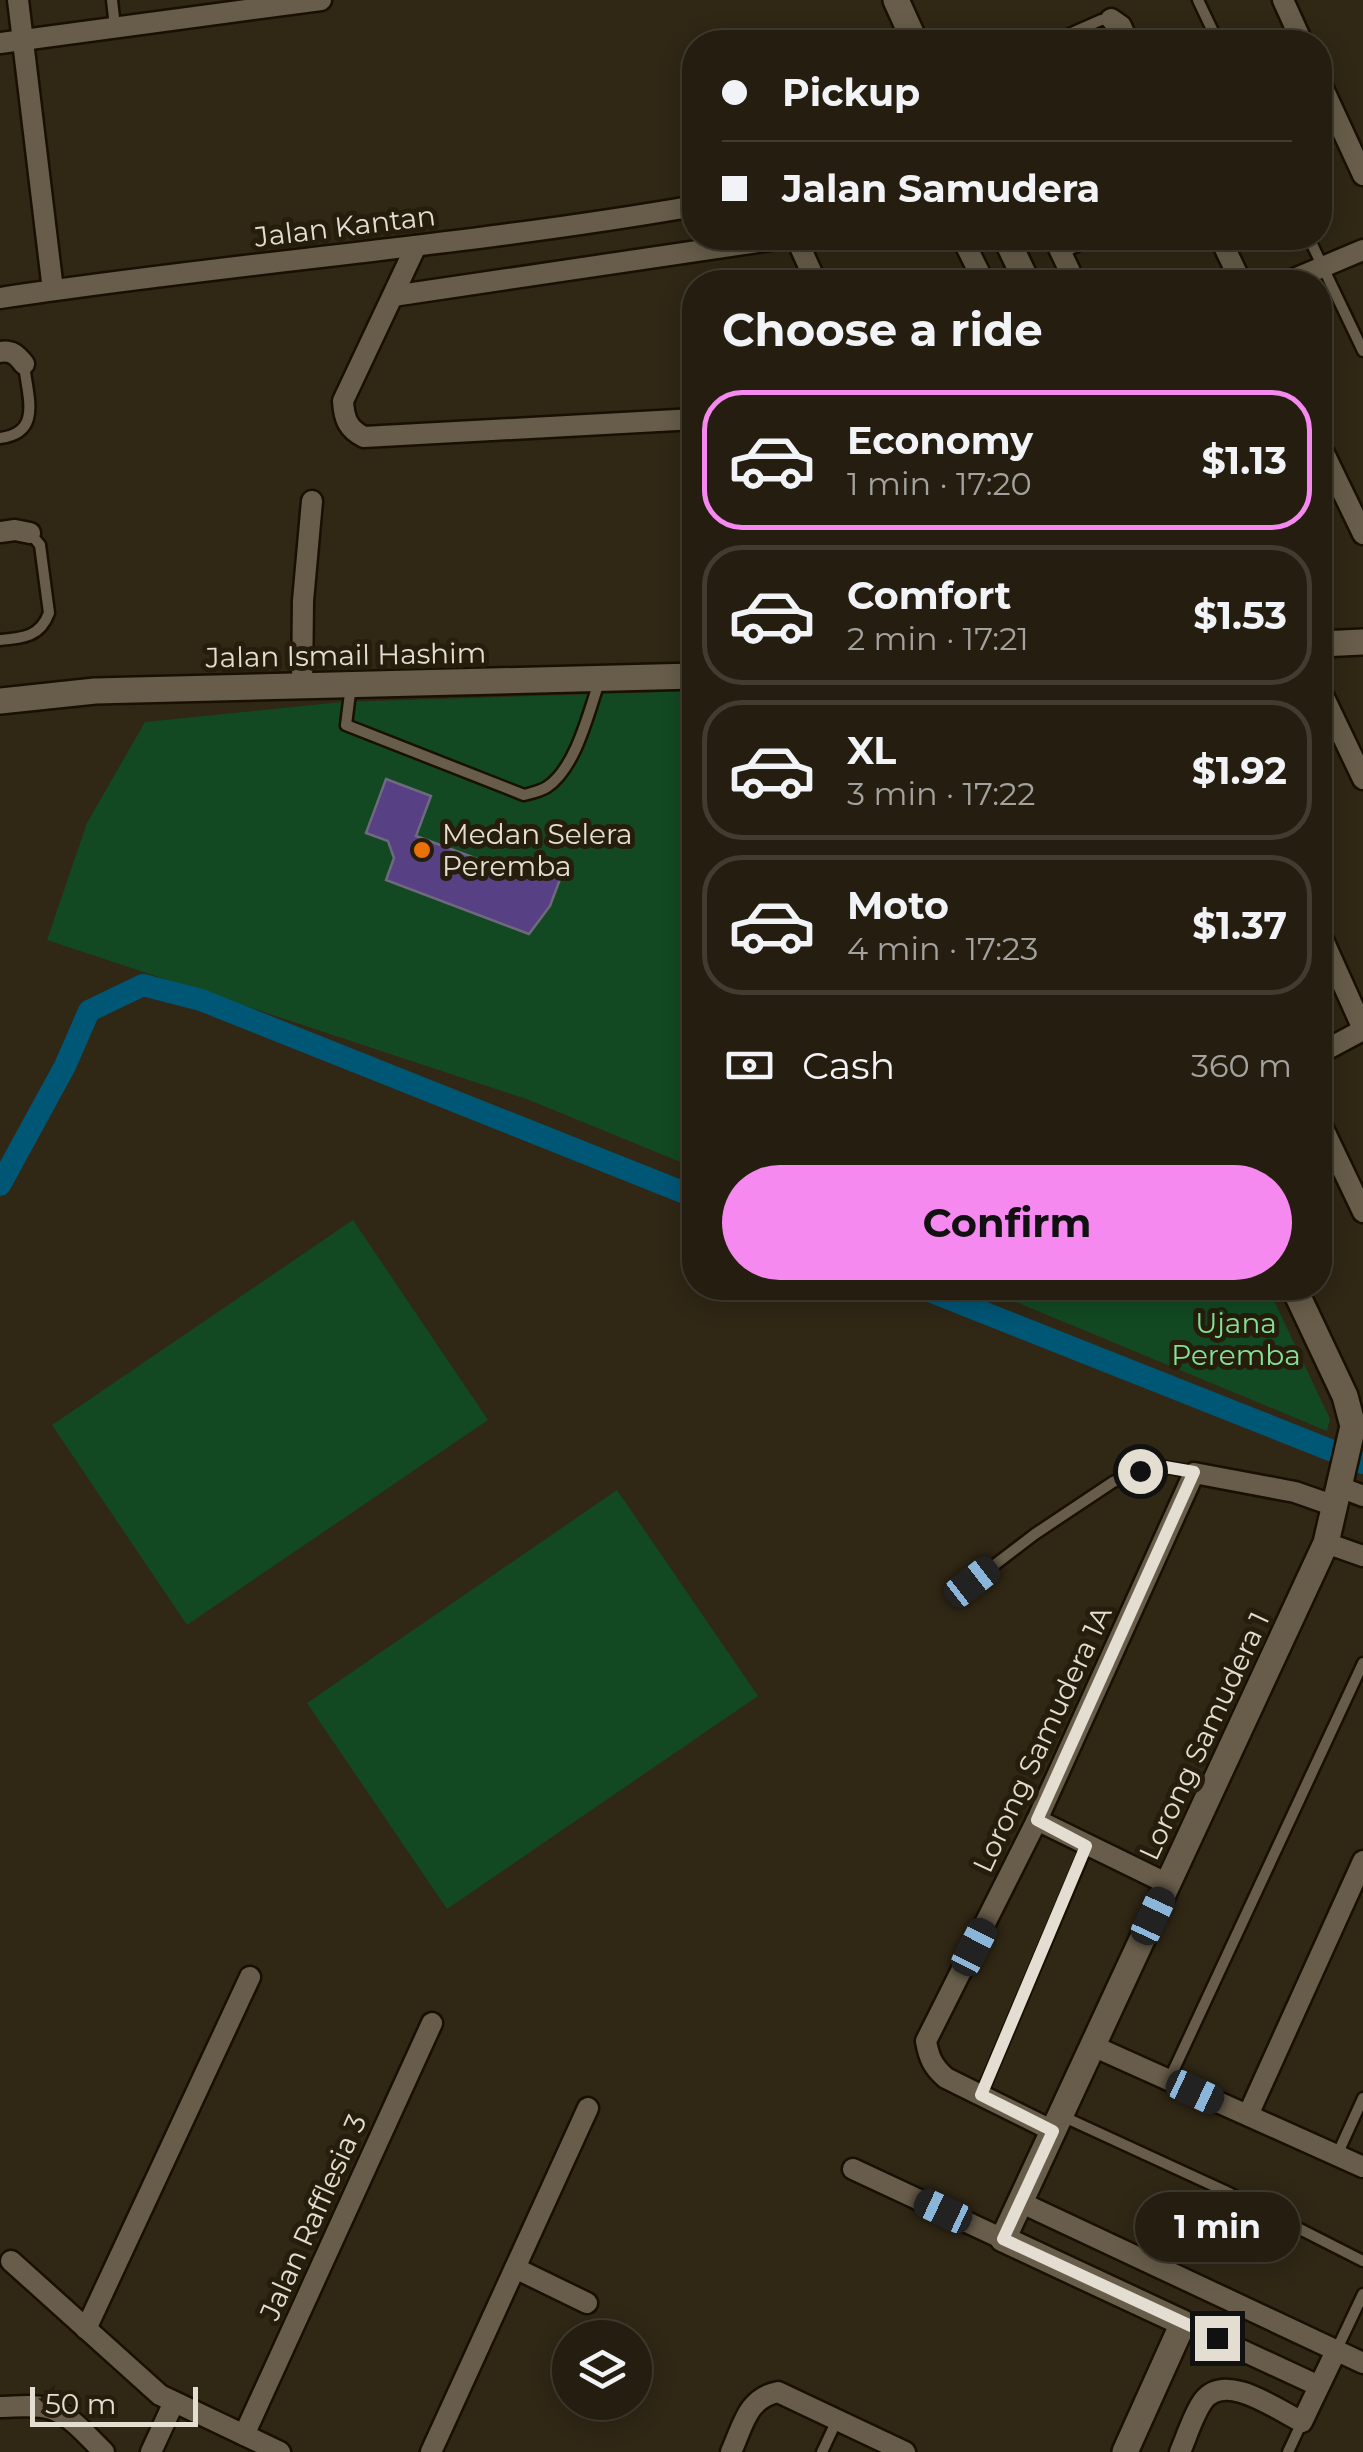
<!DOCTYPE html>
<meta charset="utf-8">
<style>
:root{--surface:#241d10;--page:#2c2619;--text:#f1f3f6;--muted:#a3a29f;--line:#413b30;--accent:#f589ef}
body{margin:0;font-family:Montserrat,sans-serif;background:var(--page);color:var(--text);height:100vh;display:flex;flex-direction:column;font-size:38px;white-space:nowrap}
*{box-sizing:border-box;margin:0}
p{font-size:32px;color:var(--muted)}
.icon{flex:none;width:55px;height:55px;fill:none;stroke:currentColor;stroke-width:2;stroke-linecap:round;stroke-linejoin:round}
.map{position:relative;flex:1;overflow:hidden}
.drawer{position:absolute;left:682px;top:270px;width:650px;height:1030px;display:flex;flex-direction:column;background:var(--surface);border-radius:40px;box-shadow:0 5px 25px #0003,0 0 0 2px var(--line)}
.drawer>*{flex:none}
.guide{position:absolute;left:682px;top:30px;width:650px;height:220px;border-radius:40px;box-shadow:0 5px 25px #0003,0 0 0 2px var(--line);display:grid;align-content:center;height:220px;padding:0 40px;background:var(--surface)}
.controls{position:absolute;left:552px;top:2320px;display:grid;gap:20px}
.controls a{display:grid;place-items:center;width:100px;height:100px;border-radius:50%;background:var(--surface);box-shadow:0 5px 25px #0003,0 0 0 2px var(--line);font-size:50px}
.scale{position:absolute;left:30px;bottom:25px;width:168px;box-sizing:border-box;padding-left:10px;border:5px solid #e3ddd2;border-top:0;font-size:28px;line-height:35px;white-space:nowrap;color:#e3ddd2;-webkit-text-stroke:8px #261d0c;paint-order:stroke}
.end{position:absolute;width:45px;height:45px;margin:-22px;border:12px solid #e3ddd2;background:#111;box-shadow:0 0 0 5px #111}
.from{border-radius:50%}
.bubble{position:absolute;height:70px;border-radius:35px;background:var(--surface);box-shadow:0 5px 25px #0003,0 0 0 2px var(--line);font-size:32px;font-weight:700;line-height:70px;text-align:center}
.car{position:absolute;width:30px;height:60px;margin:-30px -15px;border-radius:12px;box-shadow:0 0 8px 2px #0007;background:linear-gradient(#222 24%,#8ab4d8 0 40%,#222 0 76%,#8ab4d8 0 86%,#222 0)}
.guide b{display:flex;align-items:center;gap:35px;height:95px;font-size:38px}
.guide b+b{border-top:2px solid var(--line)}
.guide i{width:25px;height:25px;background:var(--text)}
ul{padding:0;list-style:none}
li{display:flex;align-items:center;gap:30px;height:140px;margin:0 20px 15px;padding:0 20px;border:5px solid var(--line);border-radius:40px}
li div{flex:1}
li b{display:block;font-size:38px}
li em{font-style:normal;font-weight:700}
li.current{border-color:var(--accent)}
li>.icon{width:90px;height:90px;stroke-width:1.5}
h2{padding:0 40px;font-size:45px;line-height:120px}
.pay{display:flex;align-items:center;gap:25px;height:110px;padding:0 40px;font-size:38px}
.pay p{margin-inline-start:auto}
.cta{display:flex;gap:20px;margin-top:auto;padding:20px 40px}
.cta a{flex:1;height:115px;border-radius:60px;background:var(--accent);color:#111;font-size:40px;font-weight:700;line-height:115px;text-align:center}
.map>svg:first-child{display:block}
.green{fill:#124922}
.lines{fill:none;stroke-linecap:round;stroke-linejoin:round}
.canal{stroke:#005675;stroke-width:22}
.building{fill:#574083;stroke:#6f697e;stroke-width:2.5}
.service-casing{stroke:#181002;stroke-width:15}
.minor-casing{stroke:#181002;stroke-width:25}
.tertiary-casing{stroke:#181002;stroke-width:30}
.service{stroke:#685d4a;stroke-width:10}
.minor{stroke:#685d4a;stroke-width:20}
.tertiary{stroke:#685d4a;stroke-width:25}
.route{stroke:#e3ddd2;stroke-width:12}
.food-dot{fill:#e8710a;stroke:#261d0c;stroke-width:4}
.labels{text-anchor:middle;stroke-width:10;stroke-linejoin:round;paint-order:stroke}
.street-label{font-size:28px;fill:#e3ddd2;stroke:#261d0c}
.poi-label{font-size:28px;fill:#e3ddd2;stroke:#261d0c;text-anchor:start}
.park-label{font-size:28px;fill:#83e297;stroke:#261d0c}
</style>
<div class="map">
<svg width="1363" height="2452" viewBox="0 0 1363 2452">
<rect width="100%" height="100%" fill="#302715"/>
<g class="green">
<polygon points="695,691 695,1168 529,1100 47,940 87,823 145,722 342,702"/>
<polygon points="353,1220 488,1420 187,1625 52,1425"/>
<polygon points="982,1288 1268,1288 1330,1419 1327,1431"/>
<polygon points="617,1490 758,1696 447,1909 307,1703"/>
</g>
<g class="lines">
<g class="canal">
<polyline points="0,1185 65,1066 89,1011 143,985 201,1000 695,1197"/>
<polyline points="922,1288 1363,1463"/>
</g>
</g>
<polygon class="building" points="386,779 431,796 416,836 534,880 540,865 562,874 550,906 529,934 386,880 394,858 388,841 366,833"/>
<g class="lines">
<defs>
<g id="service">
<polyline points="112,0 115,27"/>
<polyline points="1198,0 1218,42"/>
<polyline points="1051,42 1101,20 1111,19"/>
<polyline points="1309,238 1363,351"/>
<polyline points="1061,253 1096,238"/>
<path d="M0 438C43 433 27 396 24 364"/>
<path d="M0 640C23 638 40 637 49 613L40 545 30 533"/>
<path d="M351 685 346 725 524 795C532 793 541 791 547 787 576 768 589 711 600 679"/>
<polyline points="972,1582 1035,1534 1113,1482 1140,1471 1165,1467 1193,1472"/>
<polyline points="1169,2080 1363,1663"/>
<polyline points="981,2095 1087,1846"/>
<polyline points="1062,2116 1225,2191 1363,2261"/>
<polyline points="1337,2155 1363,2098"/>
<polyline points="1336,2351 1363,2294"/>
<polyline points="822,2452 837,2420"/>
<polyline points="1288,2452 1302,2422"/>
</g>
<g id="minor">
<polyline points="18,0 53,290"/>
<polyline points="1283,0 1302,42"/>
<polyline points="1111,19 1121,26 1128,42"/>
<polyline points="0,43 321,0"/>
<polyline points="1320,82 1363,175"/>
<polyline points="796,238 816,282"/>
<polyline points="962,238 984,282"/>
<polyline points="1054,238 1075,282"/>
<polyline points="1220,238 1241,282"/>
<path d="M416 246 343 401C344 419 348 429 364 437L695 419"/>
<polyline points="1287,282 1363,250"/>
<polyline points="393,296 785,238"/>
<path d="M0 298C231 263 465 246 695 206"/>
<path d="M0 352C12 350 17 355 24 364"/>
<polyline points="1320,445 1363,534"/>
<polyline points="0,532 15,530 30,533"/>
<polyline points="302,687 303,601 312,501"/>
<polyline points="1320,689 1363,779"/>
<polyline points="1320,933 1363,1029"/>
<polyline points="1320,1053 1363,1030"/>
<polyline points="1320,1122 1363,1212"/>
<polyline points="1340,1487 1363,1496"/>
<polyline points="1326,1543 1363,1556"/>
<polyline points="1037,1820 1168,1884"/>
<polyline points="1093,2046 1363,2167"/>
<polyline points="1248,2115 1363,1861"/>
<path d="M1053 2131 946 2078C933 2067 929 2058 926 2041L1037 1820 1194 1473 1295 1492 1335 1506"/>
<polyline points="853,2169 1003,2239"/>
<polyline points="1020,2202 1363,2363"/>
<polyline points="11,2261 160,2395 280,2452"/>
<polyline points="515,2268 587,2303"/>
<polyline points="1183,2323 1319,2386"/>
<polyline points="86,2329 250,1977"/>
<path d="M0 2407C16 2407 35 2404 51 2409 72 2416 88 2437 104 2452"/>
<polyline points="244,2435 432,2023"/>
<polyline points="151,2452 174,2402"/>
<polyline points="431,2452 588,2108"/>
<path d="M731 2452C743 2426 747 2398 778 2392L905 2452"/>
<path d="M1180 2452C1187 2436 1193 2415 1203 2401 1225 2371 1276 2409 1302 2422L1336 2351"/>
</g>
<g id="tertiary">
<polyline points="896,0 915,42"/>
<polyline points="1006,238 1027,282"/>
<polyline points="1320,644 1363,642"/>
<polyline points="0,701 95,691 695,676"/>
<polyline points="1125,2452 1183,2323 1003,2239 1326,1543 1353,1426 1345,1396 1294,1288"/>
</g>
</defs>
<use href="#service" class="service-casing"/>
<use href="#minor" class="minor-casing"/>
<use href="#tertiary" class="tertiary-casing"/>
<use href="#service" class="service"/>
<use href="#minor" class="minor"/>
<use href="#tertiary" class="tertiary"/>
</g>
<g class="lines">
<polyline class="route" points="1140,1471 1165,1467 1194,1472 1037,1820 1086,1846 981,2095 1053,2131 1003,2239 1217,2338"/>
</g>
<circle class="food-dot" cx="422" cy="850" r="10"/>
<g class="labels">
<g class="street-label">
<text transform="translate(345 226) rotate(-7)" y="10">Jalan Kantan</text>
<text transform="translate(346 655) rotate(-1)" y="10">Jalan Ismail Hashim</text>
<text transform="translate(1204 1736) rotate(-65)" y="10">Lorong Samudera 1</text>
<text transform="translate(1042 1739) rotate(-65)" y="10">Lorong Samudera 1A</text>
<text transform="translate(313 2217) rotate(-66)" y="10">Jalan Rafflesia 3</text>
</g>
<g class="poi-label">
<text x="442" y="844">Medan Selera<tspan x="442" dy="32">Peremba</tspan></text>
</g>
<g class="park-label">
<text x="1236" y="1333">Ujana<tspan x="1236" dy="32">Peremba</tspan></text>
</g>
</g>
</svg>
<div class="controls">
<a><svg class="icon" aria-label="layers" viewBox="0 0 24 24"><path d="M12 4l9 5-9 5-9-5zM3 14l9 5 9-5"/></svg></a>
</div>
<div class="scale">50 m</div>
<i class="end from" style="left:1140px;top:1471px"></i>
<i class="end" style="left:1217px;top:2338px"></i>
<div class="bubble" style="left:1135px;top:2192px;width:165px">1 min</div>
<i class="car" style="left:972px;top:1582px;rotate:52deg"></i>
<i class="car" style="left:1153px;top:1916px;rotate:25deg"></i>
<i class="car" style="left:974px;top:1947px;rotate:27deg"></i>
<i class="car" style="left:1195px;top:2092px;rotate:115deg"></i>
<i class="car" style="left:943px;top:2211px;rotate:295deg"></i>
<div class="guide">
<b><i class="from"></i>Pickup</b>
<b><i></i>Jalan Samudera</b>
</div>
<section class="drawer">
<h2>Choose a ride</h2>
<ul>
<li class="current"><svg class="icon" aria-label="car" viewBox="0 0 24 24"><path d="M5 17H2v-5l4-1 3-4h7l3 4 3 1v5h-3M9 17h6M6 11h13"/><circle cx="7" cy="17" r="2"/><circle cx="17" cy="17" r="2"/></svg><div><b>Economy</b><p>1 min · 17:20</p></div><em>$1.13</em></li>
<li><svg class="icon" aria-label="car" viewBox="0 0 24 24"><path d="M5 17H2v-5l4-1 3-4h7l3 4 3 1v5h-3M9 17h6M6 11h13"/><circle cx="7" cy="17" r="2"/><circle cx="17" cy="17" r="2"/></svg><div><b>Comfort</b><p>2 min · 17:21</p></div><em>$1.53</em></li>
<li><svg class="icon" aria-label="car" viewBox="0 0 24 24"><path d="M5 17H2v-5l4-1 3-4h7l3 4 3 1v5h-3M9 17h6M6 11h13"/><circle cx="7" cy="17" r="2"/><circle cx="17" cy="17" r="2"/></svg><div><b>XL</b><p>3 min · 17:22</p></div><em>$1.92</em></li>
<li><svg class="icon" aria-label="car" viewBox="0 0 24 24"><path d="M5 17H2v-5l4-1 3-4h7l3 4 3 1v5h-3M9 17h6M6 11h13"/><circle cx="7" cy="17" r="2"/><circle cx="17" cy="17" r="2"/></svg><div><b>Moto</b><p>4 min · 17:23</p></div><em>$1.37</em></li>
</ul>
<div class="pay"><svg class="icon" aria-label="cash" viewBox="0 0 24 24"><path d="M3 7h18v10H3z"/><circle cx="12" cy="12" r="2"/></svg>Cash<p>360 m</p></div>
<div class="cta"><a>Confirm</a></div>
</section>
</div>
